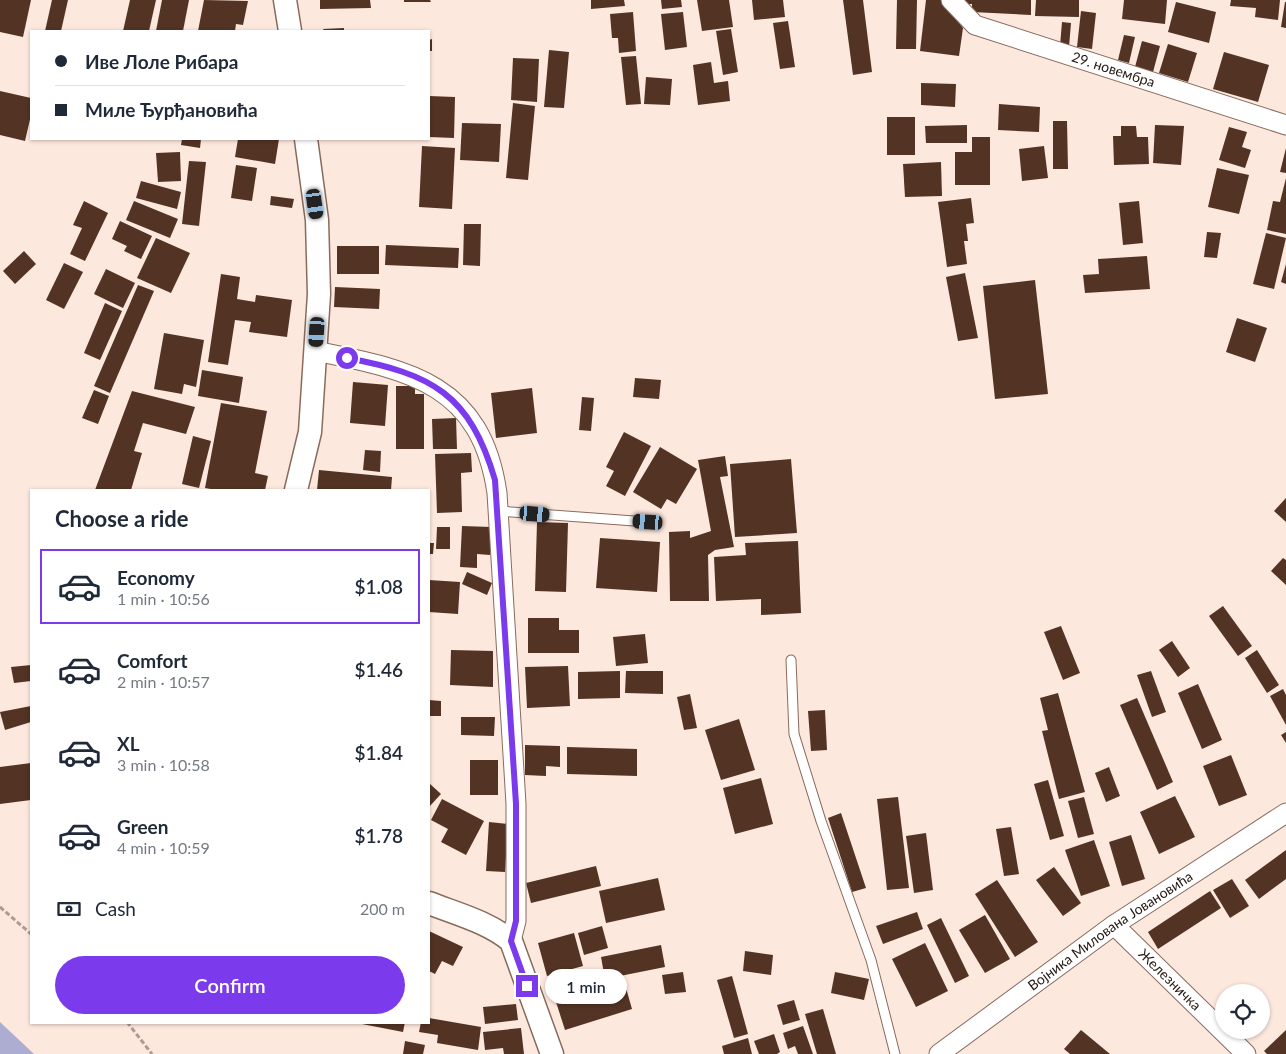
<!DOCTYPE html>
<meta charset="utf-8">
<style>
:root{--surface:#fff;--page:#f2f2f3;--text:#1f2937;--muted:#747a83;--line:#e0e1e3;--accent:#7c3aed}
body{margin:0;font-family:Lato,sans-serif;background:var(--page);color:var(--text);height:100vh;display:flex;flex-direction:column;font-size:19px;white-space:nowrap}
*{box-sizing:border-box;margin:0}
p{font-size:16px;color:var(--muted)}
.icon{flex:none;width:28px;height:28px;fill:none;stroke:currentColor;stroke-width:2;stroke-linecap:round;stroke-linejoin:round}
.map{position:relative;flex:1;overflow:hidden}
.details{position:absolute;left:30px;top:489px;width:400px;height:535px;display:flex;flex-direction:column;background:var(--surface);border-radius:0px;box-shadow:0 1px 4px #0004}
.details>*{flex:none}
.hud{position:absolute;left:30px;top:30px;width:400px;height:110px;border-radius:0px;box-shadow:0 1px 4px #0004;display:grid;align-content:center;height:110px;padding:0 25px;background:var(--surface)}
.tools{position:absolute;left:1215px;top:984px;display:grid;gap:10px}
.tools a{display:grid;place-items:center;width:55px;height:55px;border-radius:50%;background:var(--surface);box-shadow:0 1px 4px #0004;font-size:25px}
.end{position:absolute;width:22px;height:22px;margin:-11px;border:6px solid #7c3aed;background:#fff;box-shadow:0 0 0 2px #fff}
.from{border-radius:50%}
.bubble{position:absolute;height:35px;border-radius:18px;background:var(--surface);box-shadow:0 1px 4px #0004;font-size:16px;font-weight:600;line-height:35px;text-align:center}
.car{position:absolute;width:15px;height:30px;margin:-15px -8px;border-radius:6px;box-shadow:0 0 4px 1px #0007;background:linear-gradient(#222 24%,#8ab4d8 0 40%,#222 0 76%,#8ab4d8 0 86%,#222 0)}
.hud b{display:flex;align-items:center;gap:18px;height:48px;font-size:19px}
.hud b+b{border-top:1px solid var(--line)}
.hud i{width:12px;height:12px;background:var(--text)}
ul{padding:0;list-style:none}
li{display:flex;align-items:center;gap:15px;height:75px;margin:0 10px 8px;padding:0 15px;border:2px solid transparent;border-radius:0px}
li div{flex:1}
li b{display:block;font-size:19px}
li em{font-style:normal;font-weight:600}
li.current{border-color:var(--accent)}
li>.icon{width:45px;height:45px;stroke-width:1.5}
h2{padding:0 25px;font-size:22px;line-height:60px}
.pay{display:flex;align-items:center;gap:12px;height:55px;padding:0 25px;font-size:19px}
.pay p{margin-inline-start:auto}
.button{display:flex;gap:10px;margin-top:auto;padding:10px 25px}
.button a{flex:1;height:58px;border-radius:30px;background:var(--accent);color:#fff;font-size:20px;font-weight:600;line-height:58px;text-align:center}
.map>svg:first-child{display:block}
.water{fill:#adacd1}
.building{fill:#523324}
.lines{fill:none;stroke-linecap:round;stroke-linejoin:round}
.service-casing{stroke:#896b5d;stroke-width:11}
.minor-casing{stroke:#896b5d;stroke-width:21}
.tertiary-casing{stroke:#896b5d;stroke-width:25}
.path{stroke:#ad9b93;stroke-width:3;stroke-dasharray:5 2.5;stroke-linecap:butt}
.service{stroke:#fff;stroke-width:9}
.minor{stroke:#fff;stroke-width:19}
.tertiary{stroke:#fff;stroke-width:22}
.route{stroke:#7c3aed;stroke-width:6}
.labels{text-anchor:middle;stroke-width:5;stroke-linejoin:round;paint-order:stroke}
.street-label{font-size:14px;fill:#241813;stroke:#fafafa}
</style>
<div class="map">
<svg width="1286" height="1054" viewBox="0 0 1286 1054">
<rect width="100%" height="100%" fill="#fde8de"/>
<polygon class="water" points="0,1022 34,1054 0,1054"/>
<g class="building">
<polygon points="0,0 31,0 23,37 0,32"/>
<polygon points="52,0 68,0 61,31 45,31"/>
<polygon points="130,0 156,0 149,31 123,31"/>
<polygon points="162,0 189,0 183,31 156,31"/>
<polygon points="204,0 248,1 243,25 236,24 235,31 198,31"/>
<polygon points="320,0 370,0 371,8 320,9"/>
<polygon points="404,0 430,0 431,2 404,2"/>
<polygon points="591,0 624,0 625,6 591,9"/>
<polygon points="661,0 681,0 682,7 662,9"/>
<polygon points="697,0 729,0 733,27 702,31"/>
<polygon points="752,0 783,0 785,17 754,20"/>
<polygon points="843,0 863,0 872,72 853,75"/>
<polygon points="897,0 917,0 916,49 896,49"/>
<polygon points="926,0 941,0 963,28 959,56 920,51"/>
<polygon points="965,0 1031,0 1031,15 972,12 972,4 965,4"/>
<polygon points="1036,0 1079,0 1079,17 1035,16"/>
<polygon points="1124,0 1167,0 1165,24 1122,19"/>
<polygon points="1231,0 1280,0 1278,20 1255,17 1256,8 1230,6"/>
<polygon points="1176,2 1216,12 1209,43 1168,32"/>
<polygon points="1285,2 1286,2 1286,28 1281,27"/>
<polygon points="1081,11 1096,13 1092,49 1077,47"/>
<polygon points="633,12 636,51 619,53 618,38 612,38 610,14"/>
<polygon points="683,12 687,47 665,50 661,14"/>
<polygon points="788,21 795,67 780,69 773,23"/>
<polygon points="1062,22 1071,23 1069,47 1060,46"/>
<polygon points="344,28 344,31 324,31 323,29"/>
<polygon points="731,29 738,72 723,75 716,31"/>
<polygon points="1124,35 1135,37 1129,63 1118,60"/>
<polygon points="432,39 432,51 429,51 429,40"/>
<polygon points="1142,41 1160,46 1153,72 1135,67"/>
<polygon points="1168,44 1197,53 1188,82 1159,73"/>
<polygon points="549,50 569,52 564,108 544,107"/>
<polygon points="1224,52 1269,65 1258,102 1213,89"/>
<polygon points="636,56 641,104 626,105 621,57"/>
<polygon points="513,58 539,59 537,102 511,100"/>
<polygon points="711,62 714,83 728,81 730,101 698,105 693,65"/>
<polygon points="646,77 672,79 670,105 644,104"/>
<polygon points="921,83 956,84 955,107 921,105"/>
<polygon points="0,91 31,98 31,115 25,141 0,135"/>
<polygon points="429,96 455,97 454,138 429,137"/>
<polygon points="513,103 535,106 528,180 506,178"/>
<polygon points="999,104 1040,107 1039,132 998,130"/>
<rect x="887" y="117" width="28" height="38"/>
<polygon points="1053,121 1067,121 1068,169 1053,169"/>
<polygon points="462,123 501,124 499,162 460,160"/>
<polygon points="967,125 967,143 926,143 925,126"/>
<polygon points="1155,125 1184,126 1181,165 1153,163"/>
<polygon points="1121,126 1136,126 1137,137 1148,137 1149,164 1114,165 1113,136 1121,136"/>
<polygon points="1229,127 1247,132 1242,147 1251,150 1245,168 1219,160"/>
<polygon points="972,137 990,137 990,185 955,185 955,152 972,152"/>
<polygon points="182,139 201,139 200,148 181,145"/>
<polygon points="238,139 279,139 275,164 235,157"/>
<polygon points="422,146 455,148 452,209 419,207"/>
<polygon points="1044,146 1048,178 1022,181 1019,149"/>
<polygon points="1286,148 1286,173 1280,172"/>
<polygon points="180,152 181,181 158,182 156,153"/>
<polygon points="189,161 206,162 199,226 182,224"/>
<polygon points="941,162 942,196 905,197 903,164"/>
<polygon points="236,165 257,168 252,201 231,198"/>
<polygon points="1217,168 1249,175 1239,214 1208,207"/>
<polygon points="1286,178 1286,234 1267,230 1273,201 1280,202"/>
<polygon points="141,181 181,192 177,209 136,198"/>
<polygon points="271,196 294,199 292,208 270,205"/>
<polygon points="971,198 974,223 966,224 968,241 964,241 967,264 947,267 938,202"/>
<polygon points="84,201 108,213 85,261 70,254 82,228 73,225"/>
<polygon points="134,201 178,219 170,238 126,220"/>
<polygon points="1139,201 1143,243 1123,245 1119,203"/>
<polygon points="120,221 152,236 141,259 124,251 127,246 112,239"/>
<polygon points="464,224 481,224 480,266 463,265"/>
<polygon points="1207,232 1221,233 1217,258 1204,257"/>
<polygon points="1266,233 1286,238 1274,289 1253,284"/>
<polygon points="156,238 190,253 171,293 137,278"/>
<polygon points="386,245 459,248 458,268 385,265"/>
<rect x="337" y="246" width="42" height="28"/>
<polygon points="24,251 36,264 15,284 3,271"/>
<polygon points="1147,256 1150,289 1085,293 1083,275 1099,274 1098,259"/>
<polygon points="64,263 83,272 64,309 46,300"/>
<polygon points="1286,264 1286,284 1281,282"/>
<polygon points="106,269 135,283 123,308 94,294"/>
<polygon points="965,273 978,338 958,341 946,277"/>
<polygon points="221,274 240,277 237,299 255,302 256,295 292,300 287,337 249,332 251,322 235,320 228,365 208,362"/>
<polygon points="1035,280 1048,394 995,399 983,286"/>
<polygon points="138,285 154,291 110,393 94,386"/>
<polygon points="335,287 380,289 379,309 334,307"/>
<polygon points="105,303 122,311 100,360 84,353"/>
<polygon points="1237,318 1267,328 1255,362 1226,352"/>
<polygon points="164,333 204,340 196,387 184,384 182,394 154,389"/>
<polygon points="202,370 243,377 239,403 198,396"/>
<polygon points="635,378 661,380 659,399 633,397"/>
<polygon points="353,382 388,385 385,426 350,423"/>
<polygon points="396,386 415,386 415,394 424,394 424,449 396,449"/>
<polygon points="532,388 537,433 496,438 491,393"/>
<polygon points="94,390 109,396 98,424 82,418"/>
<polygon points="132,391 195,407 186,434 143,423 134,451 142,453 131,490 95,490"/>
<polygon points="582,397 594,398 591,431 579,430"/>
<polygon points="221,403 267,411 255,473 268,476 265,490 216,490 205,488"/>
<polygon points="456,418 457,449 433,449 432,419"/>
<polygon points="624,432 651,446 625,496 606,486 614,471 606,467"/>
<polygon points="193,436 211,441 199,488 182,484"/>
<polygon points="660,447 697,469 676,504 667,499 661,509 633,492"/>
<polygon points="365,450 381,451 380,472 363,470"/>
<polygon points="471,453 472,472 461,473 462,512 437,513 435,454"/>
<polygon points="725,456 728,476 720,477 734,547 715,550 708,555 709,601 670,601 669,532 690,531 690,538 711,531 698,460"/>
<polygon points="791,459 797,533 735,537 730,464"/>
<polygon points="319,470 392,477 391,490 317,490"/>
<polygon points="1286,498 1286,522 1274,511"/>
<polygon points="537,522 568,523 566,592 535,591"/>
<polygon points="462,526 491,527 490,555 477,554 477,568 460,567"/>
<polygon points="437,527 450,527 450,549 436,549"/>
<polygon points="600,538 660,542 657,592 596,588"/>
<polygon points="798,541 801,613 761,615 761,599 716,601 714,557 746,555 745,543"/>
<polygon points="429,543 434,543 433,554 429,554"/>
<polygon points="1283,558 1286,560 1286,585 1271,571"/>
<polygon points="467,572 492,583 487,595 462,584"/>
<polygon points="429,580 460,582 458,614 429,612"/>
<polygon points="1223,606 1252,646 1238,656 1209,616"/>
<polygon points="528,618 559,618 559,630 579,630 579,653 528,653"/>
<polygon points="1061,626 1080,673 1063,680 1044,632"/>
<polygon points="645,634 648,663 616,666 613,637"/>
<polygon points="1172,641 1190,668 1178,677 1159,650"/>
<polygon points="451,650 493,651 493,687 450,685"/>
<polygon points="1257,650 1279,685 1267,693 1245,658"/>
<polygon points="31,665 31,681 14,683 11,667"/>
<polygon points="568,666 570,706 527,708 525,667"/>
<polygon points="620,671 620,698 578,699 578,672"/>
<polygon points="626,671 663,671 663,694 625,693"/>
<polygon points="1151,671 1166,712 1152,717 1137,675"/>
<polygon points="1198,684 1222,740 1202,749 1178,693"/>
<polygon points="1283,689 1286,695 1286,725 1270,696"/>
<polygon points="1058,693 1085,792 1059,799 1042,731 1048,730 1040,698"/>
<polygon points="690,694 697,728 684,730 677,697"/>
<polygon points="1137,698 1173,782 1157,790 1120,705"/>
<polygon points="429,700 441,701 441,716 429,716"/>
<polygon points="31,706 31,722 5,730 0,712"/>
<polygon points="825,710 827,750 811,751 808,711"/>
<polygon points="461,717 495,717 494,736 461,735"/>
<polygon points="739,719 755,770 721,780 705,730"/>
<polygon points="1286,732 1286,743 1281,735"/>
<polygon points="525,745 560,746 560,767 546,766 546,776 525,775"/>
<polygon points="567,747 637,749 637,776 567,774"/>
<polygon points="1231,755 1247,795 1219,806 1203,766"/>
<rect x="470" y="760" width="28" height="35"/>
<polygon points="31,763 31,800 0,804 0,767"/>
<polygon points="1109,767 1120,796 1106,802 1095,773"/>
<polygon points="761,778 773,824 735,834 723,788"/>
<polygon points="1048,780 1064,836 1050,840 1034,784"/>
<polygon points="429,783 441,794 429,807"/>
<polygon points="1175,796 1195,837 1159,854 1140,812"/>
<polygon points="898,797 909,888 887,890 877,799"/>
<polygon points="1084,797 1094,834 1078,838 1068,801"/>
<polygon points="442,799 484,821 466,855 441,842 448,829 431,820"/>
<polygon points="841,813 866,888 852,892 828,818"/>
<polygon points="489,822 508,824 505,872 486,871"/>
<polygon points="1011,827 1019,874 1004,876 996,829"/>
<polygon points="926,833 933,890 914,893 906,836"/>
<polygon points="1131,835 1145,879 1122,886 1109,842"/>
<polygon points="1094,840 1110,886 1081,896 1065,850"/>
<polygon points="1286,850 1286,879 1259,899 1245,880"/>
<polygon points="596,866 601,886 531,903 526,883"/>
<polygon points="1054,867 1081,903 1063,916 1036,880"/>
<polygon points="658,878 665,910 606,923 599,891"/>
<polygon points="1232,879 1249,906 1230,918 1213,890"/>
<polygon points="997,880 1038,942 1015,957 975,894"/>
<polygon points="1210,891 1221,908 1158,949 1148,932"/>
<polygon points="917,912 923,929 883,944 876,926"/>
<polygon points="985,915 1010,959 985,973 959,930"/>
<polygon points="941,918 969,976 955,983 927,925"/>
<polygon points="602,926 608,948 584,955 578,933"/>
<polygon points="429,931 463,947 453,966 442,961 435,974 429,971"/>
<polygon points="574,933 583,966 547,976 538,943"/>
<polygon points="925,943 948,991 916,1007 892,959"/>
<polygon points="661,945 665,967 605,979 601,957"/>
<polygon points="745,951 773,955 771,975 743,971"/>
<polygon points="683,972 686,992 665,994 662,975"/>
<polygon points="835,972 869,979 864,1000 831,993"/>
<polygon points="732,976 748,1034 734,1038 717,980"/>
<polygon points="624,981 632,1009 565,1030 556,1002"/>
<polygon points="794,1000 800,1020 783,1025 777,1005"/>
<polygon points="516,1004 518,1020 485,1024 483,1007"/>
<polygon points="823,1009 836,1054 817,1054 805,1014"/>
<polygon points="429,1018 481,1027 478,1050 437,1043 438,1035 419,1032 421,1022 429,1022"/>
<polygon points="362,1022 405,1022 403,1032 362,1024"/>
<polygon points="803,1026 813,1054 798,1054 795,1046 788,1049 783,1033"/>
<polygon points="521,1028 524,1054 504,1054 503,1048 485,1050 483,1032"/>
<polygon points="1081,1030 1110,1054 1070,1054 1064,1049"/>
<polygon points="1286,1030 1286,1054 1267,1054 1264,1051"/>
<polygon points="774,1034 780,1052 777,1054 759,1054 754,1041"/>
<polygon points="748,1038 752,1054 724,1054 722,1046"/>
<polygon points="405,1041 425,1045 423,1054 403,1054"/>
</g>
<g class="lines">
<defs>
<g id="service">
<polyline points="498,511 648,522"/>
<polyline points="791,660 794,734 821,821 871,960 895,1054"/>
</g>
<g id="minor">
<path id="s1" d="M951 0 975 25 1286 125"/>
<path d="M315 351C409 370 481 383 497 493L516 804V921L511 941"/>
<path id="s2" d="M1114 925 1246 1054"/>
<path id="s3" d="M939 1054 1114 925 1286 813"/>
</g>
<g id="tertiary">
<polyline points="285,0 290,31"/>
<polyline points="296,490 310,432 319,294 317,220 306,139"/>
<path d="M429 903C457 914 488 922 511 941L552 1054"/>
</g>
</defs>
<use href="#service" class="service-casing"/>
<use href="#minor" class="minor-casing"/>
<use href="#tertiary" class="tertiary-casing"/>
<g class="path">
<polyline points="0,907 31,934"/>
<polyline points="127,1022 152,1054"/>
</g>
<use href="#service" class="service"/>
<use href="#minor" class="minor"/>
<use href="#tertiary" class="tertiary"/>
</g>
<g class="lines">
<path class="route" d="M347 358C432 374 470 394 495 480L516 804V921L511 941 527 986"/>
</g>
<g class="labels">
<g class="street-label">
<text dy="5" stroke="none"><textPath href="#s1" startOffset="180">29. новембра</textPath></text>
<text dy="5" stroke="none"><textPath href="#s3" startOffset="211">Војника Милована Јовановића</textPath></text>
<text dy="5" stroke="none"><textPath href="#s2" startOffset="78">Железничка</textPath></text>
</g>
</g>
</svg>
<div class="tools">
<a><svg class="icon" aria-label="locate" viewBox="0 0 24 24"><circle cx="12" cy="12" r="6"/><path d="M12 2v4M12 18v4M2 12h4M18 12h4"/></svg></a>
</div>
<i class="end from" style="left:347px;top:358px"></i>
<i class="end" style="left:527px;top:986px"></i>
<div class="bubble" style="left:545px;top:969px;width:82px">1 min</div>
<i class="car" style="left:315px;top:204px;rotate:172deg"></i>
<i class="car" style="left:317px;top:332px;rotate:184deg"></i>
<i class="car" style="left:535px;top:514px;rotate:95deg"></i>
<i class="car" style="left:648px;top:522px;rotate:274deg"></i>
<div class="hud">
<b><i class="from"></i>Иве Лоле Рибара</b>
<b><i></i>Миле Ђурђановића</b>
</div>
<section class="details">
<h2>Choose a ride</h2>
<ul>
<li class="current"><svg class="icon" aria-label="car" viewBox="0 0 24 24"><path d="M5 17H2v-5l4-1 3-4h7l3 4 3 1v5h-3M9 17h6M6 11h13"/><circle cx="7" cy="17" r="2"/><circle cx="17" cy="17" r="2"/></svg><div><b>Economy</b><p>1 min · 10:56</p></div><em>$1.08</em></li>
<li><svg class="icon" aria-label="car" viewBox="0 0 24 24"><path d="M5 17H2v-5l4-1 3-4h7l3 4 3 1v5h-3M9 17h6M6 11h13"/><circle cx="7" cy="17" r="2"/><circle cx="17" cy="17" r="2"/></svg><div><b>Comfort</b><p>2 min · 10:57</p></div><em>$1.46</em></li>
<li><svg class="icon" aria-label="car" viewBox="0 0 24 24"><path d="M5 17H2v-5l4-1 3-4h7l3 4 3 1v5h-3M9 17h6M6 11h13"/><circle cx="7" cy="17" r="2"/><circle cx="17" cy="17" r="2"/></svg><div><b>XL</b><p>3 min · 10:58</p></div><em>$1.84</em></li>
<li><svg class="icon" aria-label="car" viewBox="0 0 24 24"><path d="M5 17H2v-5l4-1 3-4h7l3 4 3 1v5h-3M9 17h6M6 11h13"/><circle cx="7" cy="17" r="2"/><circle cx="17" cy="17" r="2"/></svg><div><b>Green</b><p>4 min · 10:59</p></div><em>$1.78</em></li>
</ul>
<div class="pay"><svg class="icon" aria-label="cash" viewBox="0 0 24 24"><path d="M3 7h18v10H3z"/><circle cx="12" cy="12" r="2"/></svg>Cash<p>200 m</p></div>
<div class="button"><a>Confirm</a></div>
</section>
</div>
